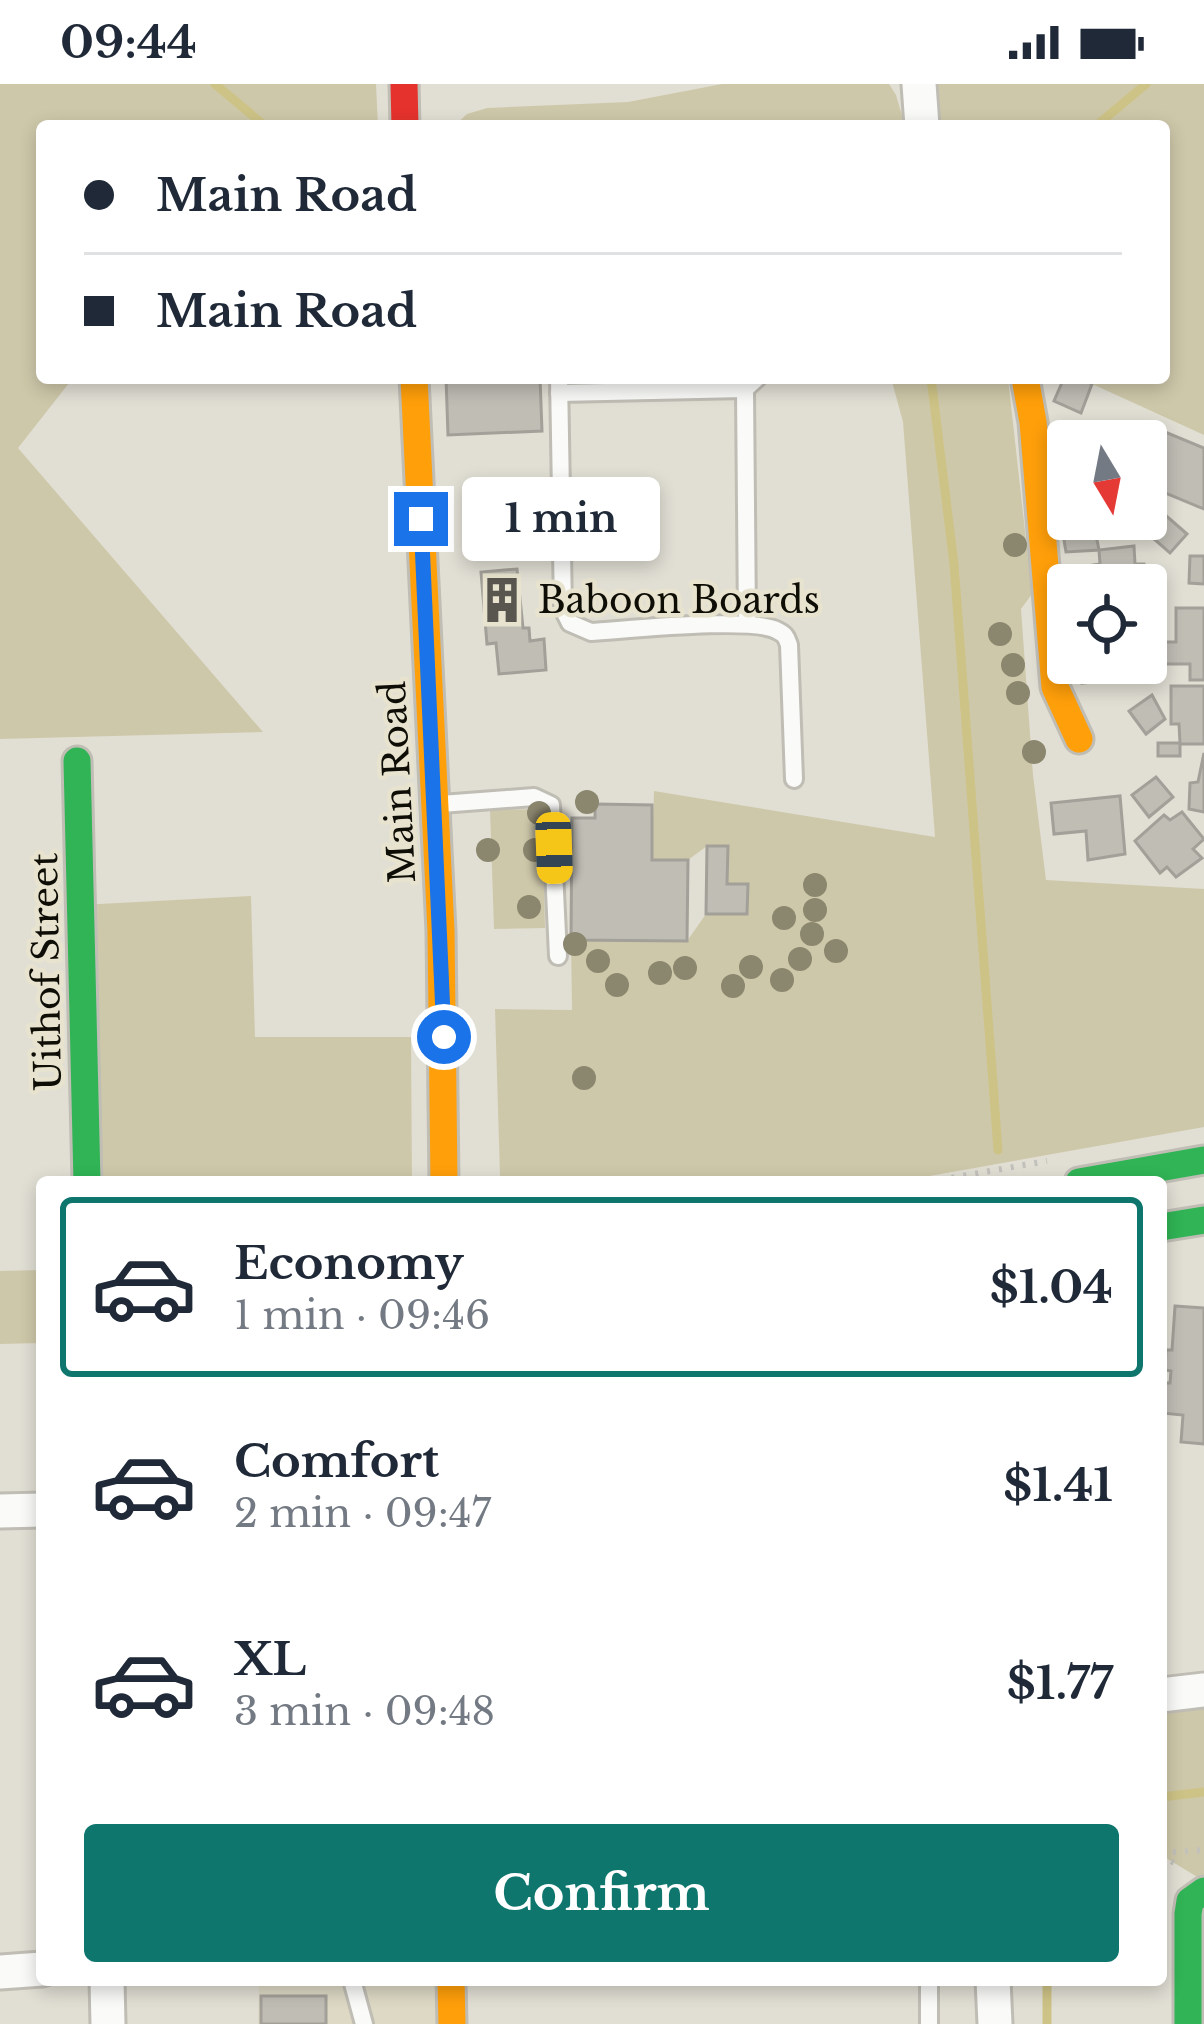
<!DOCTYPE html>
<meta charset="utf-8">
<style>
:root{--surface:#fff;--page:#f2f2f3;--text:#1f2937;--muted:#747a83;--line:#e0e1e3;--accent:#0f766e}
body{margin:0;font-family:"Libre Baskerville",serif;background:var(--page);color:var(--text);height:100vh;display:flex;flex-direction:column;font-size:45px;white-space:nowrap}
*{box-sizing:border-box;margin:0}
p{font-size:39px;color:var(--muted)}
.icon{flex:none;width:66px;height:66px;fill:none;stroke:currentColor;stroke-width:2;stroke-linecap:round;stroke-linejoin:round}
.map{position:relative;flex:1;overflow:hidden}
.panel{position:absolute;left:36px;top:1092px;width:1131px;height:810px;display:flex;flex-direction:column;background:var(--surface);border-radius:12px;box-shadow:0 6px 18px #0003}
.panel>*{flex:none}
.top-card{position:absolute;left:36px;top:36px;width:1134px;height:264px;border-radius:12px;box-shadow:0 6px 18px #0003;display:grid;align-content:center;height:264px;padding:0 48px;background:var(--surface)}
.needle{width:78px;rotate:170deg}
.fabs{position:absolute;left:1047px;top:336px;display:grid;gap:24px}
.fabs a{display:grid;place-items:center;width:120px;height:120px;border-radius:12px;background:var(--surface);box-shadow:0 6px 18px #0003;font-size:60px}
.end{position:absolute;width:54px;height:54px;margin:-27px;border:15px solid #1a73e8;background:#fff;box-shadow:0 0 0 6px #fff}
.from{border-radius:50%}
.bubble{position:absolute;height:84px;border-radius:12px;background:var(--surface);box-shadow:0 6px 18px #0003;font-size:39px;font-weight:800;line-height:84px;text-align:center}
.car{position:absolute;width:36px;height:72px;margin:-36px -18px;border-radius:15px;box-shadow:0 0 9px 3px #0007;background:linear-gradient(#f5c518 24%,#345 0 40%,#f5c518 0 76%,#345 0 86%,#f5c518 0)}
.top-card b{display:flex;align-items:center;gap:42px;height:114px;font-size:45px}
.top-card b+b{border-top:3px solid var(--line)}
.top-card i{width:30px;height:30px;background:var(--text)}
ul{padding:21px 0 0;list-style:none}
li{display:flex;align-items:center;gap:36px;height:180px;margin:0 24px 18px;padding:0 24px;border:6px solid transparent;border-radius:12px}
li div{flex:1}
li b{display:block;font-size:45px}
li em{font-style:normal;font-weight:800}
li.selected{border-color:var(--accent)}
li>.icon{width:108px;height:108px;stroke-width:1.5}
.primary-button{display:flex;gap:24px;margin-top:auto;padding:24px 48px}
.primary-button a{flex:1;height:138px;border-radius:12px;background:var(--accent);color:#fff;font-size:48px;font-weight:800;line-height:138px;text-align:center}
.status{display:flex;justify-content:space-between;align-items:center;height:84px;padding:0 60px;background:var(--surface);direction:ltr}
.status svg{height:33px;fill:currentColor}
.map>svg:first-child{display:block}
.built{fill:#ddd9c5}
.green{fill:#cec8aa}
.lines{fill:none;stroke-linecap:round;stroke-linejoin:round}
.stream{stroke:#cec386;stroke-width:9}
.building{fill:#bfbdb4;stroke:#a2a098;stroke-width:3}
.lane-casing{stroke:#bfbdb4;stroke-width:22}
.street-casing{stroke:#bfbdb4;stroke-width:39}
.fast-casing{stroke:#bfbdb4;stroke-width:33}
.slow-casing{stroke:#bfbdb4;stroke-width:33}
.jam-casing{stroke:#bfbdb4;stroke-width:33}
.path{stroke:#c2c1bc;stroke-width:6;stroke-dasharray:3 9;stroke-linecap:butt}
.lane{stroke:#fafaf9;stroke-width:16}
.street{stroke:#fafaf9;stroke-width:33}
.fast{stroke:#30b455;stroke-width:27}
.slow{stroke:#ff9f0a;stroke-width:27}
.jam{stroke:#e5322d;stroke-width:27}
.tree{fill:#8b866e}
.route{stroke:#1a73e8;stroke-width:15}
.labels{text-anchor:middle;stroke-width:9;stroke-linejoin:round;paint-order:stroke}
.poi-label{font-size:36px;fill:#0e0d06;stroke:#e7e3ce;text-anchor:start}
.street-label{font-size:36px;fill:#0e0d06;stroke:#e7e3ce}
</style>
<div class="status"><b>09:44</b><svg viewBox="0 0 49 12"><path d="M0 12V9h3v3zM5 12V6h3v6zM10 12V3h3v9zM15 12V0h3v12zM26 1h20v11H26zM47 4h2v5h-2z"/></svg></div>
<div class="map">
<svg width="1204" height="1940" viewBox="0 0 1204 1940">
<rect width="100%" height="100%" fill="#e1dfd4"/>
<polygon class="built" points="259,1896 451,1896 452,1940 258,1940"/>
<g class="green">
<polygon points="0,0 376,0 378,42 42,42 42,294 73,294 18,364 263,648 0,655"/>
<polygon points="722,0 889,0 896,11 905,42 454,42 467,30 487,24 628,18"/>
<polygon points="919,0 1204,0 1204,351 1079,294 1164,294 1164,42 922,42"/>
<polygon points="891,294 1008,294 1032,510 1021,525 1033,691 1046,796 1204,805 1204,1043 896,1098 508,1098 500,1092 495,925 572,926 571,856 687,857 706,830 747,830 748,800 727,800 727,762 707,762 688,776 652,776 654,707 935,753 903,338"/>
<polygon points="542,725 545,844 494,845 490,726"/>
<polygon points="251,812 255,953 411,953 412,1098 87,1098 80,821"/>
<polygon points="42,1186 42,1259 0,1260 0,1187"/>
<polygon points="1204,1605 1204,1797 1161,1771 1161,1610"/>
</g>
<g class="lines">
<g class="stream">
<polyline points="215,0 265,42"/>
<polyline points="1096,42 1146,0"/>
<polyline points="931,294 954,480 998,1066"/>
<polyline points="1161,1713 1204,1708"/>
<polyline points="1047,1896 1047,1940"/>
</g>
</g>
<g class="building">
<polygon points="446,294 540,294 542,347 448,351"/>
<polygon points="1064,294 1079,294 1092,300 1081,329 1054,317"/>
<polygon points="1104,341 1105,355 1117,357 1071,357 1071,343"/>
<polygon points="1153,343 1204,364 1204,425 1146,401 1146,358"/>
<polygon points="1155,422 1187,450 1170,469 1138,441"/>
<polygon points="1095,446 1099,466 1066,468 1063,450"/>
<polygon points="1134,462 1135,480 1144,480 1146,501 1095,501 1093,481 1100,480 1099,466"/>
<polygon points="1190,472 1204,472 1204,500 1189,499"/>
<polygon points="517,485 523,544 529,544 530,557 544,555 546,586 499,590 496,559 487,560 481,488"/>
<polygon points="1176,524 1204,524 1204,596 1190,596 1190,580 1160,580 1160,558 1176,558"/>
<polygon points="1086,579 1110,579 1111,596 1082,599 1080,584 1087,584"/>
<polygon points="1171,602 1204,602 1204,660 1180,660 1180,672 1158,672 1158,659 1180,659 1179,640 1171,640"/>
<polygon points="1152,611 1165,635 1146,650 1129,627"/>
<polygon points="1204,669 1204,728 1189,725 1190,699 1198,698"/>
<polygon points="1156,693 1173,713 1149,733 1132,711"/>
<polygon points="1120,712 1125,770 1088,776 1086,747 1054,750 1051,719"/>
<polygon points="595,720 652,721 652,776 688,776 687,857 571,856 572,734 595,734"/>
<polygon points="1182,728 1204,755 1193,765 1202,774 1176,793 1167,783 1160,789 1135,757 1164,731 1170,736"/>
<polygon points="707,762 728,762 727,800 748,800 747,830 706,830"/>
<polygon points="1175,1222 1204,1224 1204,1360 1181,1358 1183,1331 1161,1329 1161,1299 1170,1299 1171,1287 1165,1286 1166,1266 1172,1266"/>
<rect x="261" y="1912" width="65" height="28"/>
</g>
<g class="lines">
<defs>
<g id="lane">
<path d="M559 294 563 525 570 539 591 548C626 546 754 532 778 547 786 551 786 553 789 561L794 695"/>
<polyline points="559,309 745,305"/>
<polyline points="747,540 745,305 757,294"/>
<polyline points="441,720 534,713 551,721 558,872"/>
<polyline points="352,1896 364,1940"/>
<polyline points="929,1896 929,1940"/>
</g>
<g id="street">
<polyline points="919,0 922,42"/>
<polyline points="0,1427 42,1426"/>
<polyline points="1161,1611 1204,1606"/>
<polyline points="0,1888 42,1885"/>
<polyline points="107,1896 108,1940"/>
<polyline points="993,1896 995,1940"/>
</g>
<g id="fast">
<polyline points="77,677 87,1098"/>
<polyline points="1079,1098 1204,1076"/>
<polyline points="1161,1143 1204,1136"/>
<polyline points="1188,1940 1188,1830 1190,1817 1204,1807"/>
</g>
<g id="slow">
<polyline points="414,294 441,847 444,1098"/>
<polyline points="1025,294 1033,338 1055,603 1079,655"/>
<polyline points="451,1896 452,1940"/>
</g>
<polyline id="jam" points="404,0 405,42"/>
</defs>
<use href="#lane" class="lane-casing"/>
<use href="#street" class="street-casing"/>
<use href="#fast" class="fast-casing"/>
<use href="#slow" class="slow-casing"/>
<use href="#jam" class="jam-casing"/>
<g class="path">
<polyline points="928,1098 1047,1077"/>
<polyline points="1161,1769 1204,1766"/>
<polyline points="1161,1771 1179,1782"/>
</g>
<use href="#lane" class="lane"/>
<use href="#street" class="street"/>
<use href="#fast" class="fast"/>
<use href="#slow" class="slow"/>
<use href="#jam" class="jam"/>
</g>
<g class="tree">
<circle cx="1015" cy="461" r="12"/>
<circle cx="1000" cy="550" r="12"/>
<circle cx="1013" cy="581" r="12"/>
<circle cx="1018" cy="609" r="12"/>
<circle cx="1034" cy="668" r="12"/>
<circle cx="587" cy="718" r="12"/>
<circle cx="539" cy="729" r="12"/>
<circle cx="488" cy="766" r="12"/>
<circle cx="535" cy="766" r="12"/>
<circle cx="815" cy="801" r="12"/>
<circle cx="529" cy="823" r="12"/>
<circle cx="815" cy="826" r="12"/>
<circle cx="784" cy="834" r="12"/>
<circle cx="812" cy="850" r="12"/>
<circle cx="575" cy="860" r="12"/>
<circle cx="836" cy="867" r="12"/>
<circle cx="800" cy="875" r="12"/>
<circle cx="598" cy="877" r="12"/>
<circle cx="751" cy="883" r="12"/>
<circle cx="685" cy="884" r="12"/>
<circle cx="660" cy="889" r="12"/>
<circle cx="782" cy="896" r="12"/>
<circle cx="617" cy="901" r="12"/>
<circle cx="733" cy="902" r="12"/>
<circle cx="584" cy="994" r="12"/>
</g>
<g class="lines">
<polyline class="route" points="421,435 444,953"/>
</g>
<defs>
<symbol id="building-bare" viewBox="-9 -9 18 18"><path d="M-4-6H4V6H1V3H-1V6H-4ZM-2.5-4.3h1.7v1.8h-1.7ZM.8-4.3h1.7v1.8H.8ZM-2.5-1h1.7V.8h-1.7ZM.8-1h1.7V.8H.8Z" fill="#58564e" stroke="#e7e3ce" stroke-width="2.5" paint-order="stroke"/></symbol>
</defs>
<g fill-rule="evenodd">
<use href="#building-bare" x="469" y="483" width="66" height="66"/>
</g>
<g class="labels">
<g class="poi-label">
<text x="538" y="529">Baboon Boards</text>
</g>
<g class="street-label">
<text transform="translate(397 698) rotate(-93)" y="13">Main Road</text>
<text transform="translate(46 888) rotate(-91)" y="13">Uithof Street</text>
</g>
</g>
</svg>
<div class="fabs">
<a><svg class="needle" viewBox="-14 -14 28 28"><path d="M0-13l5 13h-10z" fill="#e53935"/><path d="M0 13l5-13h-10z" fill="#747a83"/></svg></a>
<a><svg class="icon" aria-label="locate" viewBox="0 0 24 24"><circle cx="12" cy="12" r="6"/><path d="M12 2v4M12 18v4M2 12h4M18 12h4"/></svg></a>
</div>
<i class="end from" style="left:444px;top:953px"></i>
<i class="end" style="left:421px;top:435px"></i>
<div class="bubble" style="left:462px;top:393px;width:198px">1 min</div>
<i class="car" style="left:554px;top:764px;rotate:178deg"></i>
<div class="top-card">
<b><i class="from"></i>Main Road</b>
<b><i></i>Main Road</b>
</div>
<section class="panel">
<ul>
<li class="selected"><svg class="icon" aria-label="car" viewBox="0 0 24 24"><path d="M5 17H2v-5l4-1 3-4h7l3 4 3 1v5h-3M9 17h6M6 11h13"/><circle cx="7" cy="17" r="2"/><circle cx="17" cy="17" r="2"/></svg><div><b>Economy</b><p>1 min · 09:46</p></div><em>$1.04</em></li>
<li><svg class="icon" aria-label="car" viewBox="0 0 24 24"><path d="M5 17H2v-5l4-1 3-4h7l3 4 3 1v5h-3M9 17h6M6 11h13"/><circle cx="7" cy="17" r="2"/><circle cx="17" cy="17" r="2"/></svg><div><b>Comfort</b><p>2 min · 09:47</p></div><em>$1.41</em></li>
<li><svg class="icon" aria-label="car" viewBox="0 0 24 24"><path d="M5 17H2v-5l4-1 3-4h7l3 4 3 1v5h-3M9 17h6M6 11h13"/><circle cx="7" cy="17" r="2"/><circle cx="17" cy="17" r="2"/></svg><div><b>XL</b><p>3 min · 09:48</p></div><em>$1.77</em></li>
</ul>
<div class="primary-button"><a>Confirm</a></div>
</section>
</div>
